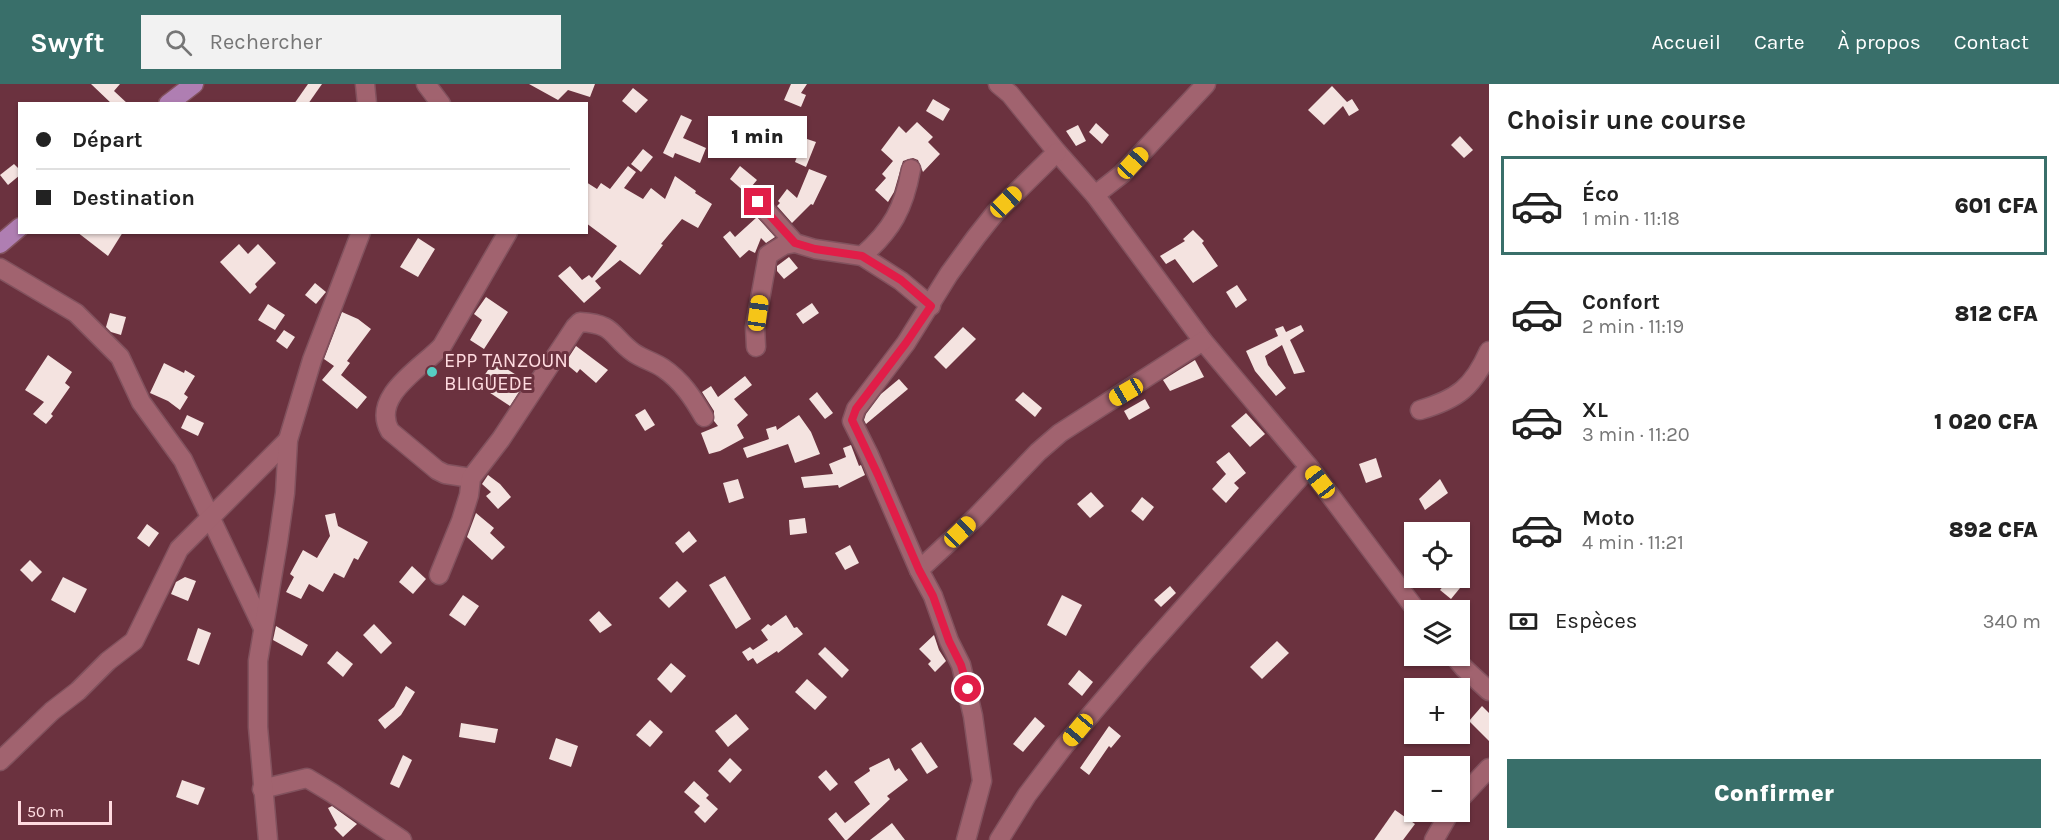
<!DOCTYPE html>
<html lang="fr">
<meta charset="utf-8">
<style>
:root{--surface:#fff;--page:#f2f2f2;--text:#222;--muted:#767676;--line:#e0e0e0;--accent:#396f6a}
body{margin:0;font-family:Karla,sans-serif;background:var(--page);color:var(--text);height:100vh;display:flex;flex-direction:column;font-size:22px;white-space:nowrap}
*{box-sizing:border-box;margin:0}
p{font-size:20px;color:var(--muted)}
.icon{flex:none;width:33px;height:33px;fill:none;stroke:currentColor;stroke-width:2;stroke-linecap:round;stroke-linejoin:round}
.map{position:relative;flex:1;overflow:hidden}
.panel{display:flex;flex-direction:column;background:var(--surface);width:570px}
.panel>*{flex:none}
.hud{position:absolute;left:18px;top:18px;width:570px;height:132px;border-radius:0px;box-shadow:0 2px 4px #0004;display:grid;align-content:center;height:132px;padding:0 18px;background:var(--surface)}
.controls{position:absolute;left:1404px;top:438px;display:grid;gap:12px}
.controls a{display:grid;place-items:center;width:66px;height:66px;border-radius:0px;background:var(--surface);box-shadow:0 2px 4px #0004;font-size:30px}
.scale{position:absolute;left:18px;bottom:15px;width:94px;box-sizing:border-box;padding-left:6px;border:3px solid #ffdbe0;border-top:0;font-size:16px;line-height:21px;white-space:nowrap;color:#ffdbe0;-webkit-text-stroke:4px #6b323f;paint-order:stroke}
.end{position:absolute;width:27px;height:27px;margin:-14px;border:8px solid #e11d48;background:#fff;box-shadow:0 0 0 3px #fff}
.from{border-radius:50%}
.bubble{position:absolute;height:42px;border-radius:0px;background:var(--surface);box-shadow:0 2px 4px #0004;font-size:20px;font-weight:800;line-height:42px;text-align:center}
.car{position:absolute;width:18px;height:36px;margin:-18px -9px;border-radius:8px;box-shadow:0 0 4px 2px #0007;background:linear-gradient(#f5c518 24%,#345 0 40%,#f5c518 0 76%,#345 0 86%,#f5c518 0)}
.hud b{display:flex;align-items:center;gap:21px;height:57px;font-size:22px}
.hud b+b{border-top:2px solid var(--line)}
.hud i{width:15px;height:15px;background:var(--text)}
ul{padding:0;list-style:none}
li{display:flex;align-items:center;gap:18px;height:99px;margin:0 12px 9px;padding:0 6px;border:3px solid transparent;border-radius:0px}
li div{flex:1}
li b{display:block;font-size:22px}
li em{font-style:normal;font-weight:800}
li.on{border-color:var(--accent)}
li>.icon{width:54px;height:54px;stroke-width:1.5}
h2{padding:0 18px;font-size:27px;line-height:72px}
.pay{display:flex;align-items:center;gap:15px;height:66px;padding:0 18px;font-size:22px}
.pay p{margin-inline-start:auto}
.primary-button{display:flex;gap:12px;margin-top:auto;padding:12px 18px}
.primary-button a{flex:1;height:69px;border-radius:0px;background:var(--accent);color:#fff;font-size:24px;font-weight:800;line-height:69px;text-align:center}
header{display:flex;align-items:center;gap:36px;box-sizing:border-box;height:84px;padding:0 30px;background:var(--accent);color:#fff}
header strong{font-size:28px}
nav{display:flex;gap:33px;margin-inline-start:auto;font-size:21px}
.search{width:420px;height:54px;background:var(--page);display:flex;align-items:center;gap:15px;box-sizing:border-box;padding:0 21px;border-radius:0px;color:var(--muted);font-size:22px}
main{display:flex;flex:1;min-height:0}
.map>svg:first-child{display:block}
.building{fill:#f4e3e0}
.lines{fill:none;stroke-linecap:round;stroke-linejoin:round}
.minor-casing{stroke:#82525e;stroke-width:21}
.major-casing{stroke:#82525e;stroke-width:21}
.minor{stroke:#a1636f;stroke-width:18}
.major{stroke:#af7eb2;stroke-width:18}
.route{stroke:#e11d48;stroke-width:8}
.poi-dot{fill:#56cec3;stroke:#6b323f;stroke-width:2}
.labels{text-anchor:middle;stroke-width:6;stroke-linejoin:round;paint-order:stroke}
.poi-label{font-size:20px;fill:#ffdbe0;stroke:#6b323f;text-anchor:start}
</style>
<header>
<strong>Swyft</strong>
<div class="search"><svg class="icon" aria-label="search" viewBox="0 0 24 24"><circle cx="10" cy="10" r="6"/><path d="M15 15l6 6"/></svg>Rechercher</div>
<nav><a>Accueil</a><a>Carte</a><a>À propos</a><a>Contact</a></nav>
</header>
<main>
<div class="map">
<svg width="1489" height="756" viewBox="0 0 1489 756">
<rect width="100%" height="100%" fill="#6b323f"/>
<g class="building">
<polygon points="91,0 120,0 114,7 128,20 112,20"/>
<polygon points="308,0 322,0 308,20 294,20"/>
<polygon points="529,0 595,0 590,13 568,6 558,16"/>
<polygon points="791,0 807,0 801,9 806,11 801,23 784,16"/>
<polygon points="1332,2 1347,18 1352,15 1359,26 1349,32 1343,22 1324,41 1308,26"/>
<polygon points="633,4 648,16 636,29 622,17"/>
<polygon points="933,15 950,25 943,37 926,27"/>
<polygon points="681,31 692,36 683,54 706,64 700,79 675,69 673,74 663,69"/>
<polygon points="917,38 933,53 928,58 940,70 923,88 918,76 913,74 903,77 894,108 888,118 875,106 886,94 882,90 893,77 881,66 899,42 906,49"/>
<polygon points="1096,39 1109,51 1102,60 1089,48"/>
<polygon points="1078,41 1086,57 1076,62 1066,47"/>
<polygon points="1460,52 1473,66 1464,74 1451,61"/>
<polygon points="804,54 816,58 806,83 795,78"/>
<polygon points="643,65 653,73 641,88 631,80"/>
<polygon points="14,80 20,86 20,91 8,101 0,91"/>
<polygon points="628,82 636,88 624,104 643,115 651,104 665,115 675,92 696,107 695,109 712,120 698,144 682,135 661,160 663,161 640,191 620,176 595,197 601,204 584,219 558,192 570,182 582,196 589,191 592,194 617,162 586,139 586,98 597,105 601,99 610,105"/>
<polygon points="740,82 757,96 746,109 730,95"/>
<polygon points="809,85 827,92 813,121 811,120 792,139 777,122 780,119 778,117 787,105 797,114"/>
<polygon points="757,133 775,153 766,159 761,154 755,169 749,166 740,174 723,153 730,147 735,153"/>
<polygon points="1193,146 1204,157 1202,159 1218,182 1193,199 1175,175 1166,180 1160,172 1185,157 1183,155"/>
<polygon points="77,148 123,148 108,172"/>
<polygon points="418,154 435,165 418,193 400,183"/>
<polygon points="239,160 248,170 258,160 276,179 255,200 257,203 250,210 220,178"/>
<polygon points="789,173 798,184 784,195 777,187 777,182"/>
<polygon points="315,199 326,208 316,220 305,211"/>
<polygon points="1237,201 1247,216 1236,224 1226,208"/>
<polygon points="486,213 508,228 484,265 470,256 482,236 474,230"/>
<polygon points="812,219 819,229 803,240 796,230"/>
<polygon points="268,220 285,231 275,246 258,236"/>
<polygon points="342,228 358,235 371,245 347,277 350,279 341,291 367,313 357,325 322,296 334,282 324,275"/>
<polygon points="110,229 126,233 121,251 111,248 106,243"/>
<polygon points="1301,241 1304,247 1290,256 1305,288 1294,290 1282,261 1265,272 1268,281 1286,304 1276,312 1255,287 1246,267 1278,252 1275,245 1283,242 1286,248"/>
<polygon points="963,243 976,255 946,285 934,273"/>
<polygon points="284,246 295,253 287,265 276,257"/>
<polygon points="576,262 608,286 596,299 580,285 577,289 565,279"/>
<polygon points="48,271 72,288 65,299 70,303 51,330 53,332 46,340 33,330 44,318 25,306"/>
<polygon points="1195,276 1204,293 1170,307 1163,296"/>
<polygon points="494,277 526,297 510,322 478,301"/>
<polygon points="164,279 184,289 185,286 195,292 184,310 188,313 180,326 168,317 150,309"/>
<polygon points="745,292 752,301 734,315 748,331 737,341 744,354 720,367 709,370 701,349 718,342 714,337 714,327 702,308 711,302 718,313"/>
<polygon points="899,295 908,305 866,340 864,336 866,330 881,310"/>
<polygon points="817,308 833,329 825,335 809,315"/>
<polygon points="1023,308 1042,324 1035,333 1015,316"/>
<polygon points="1145,315 1150,324 1129,336 1124,327"/>
<polygon points="645,325 655,341 645,347 635,331"/>
<polygon points="1246,329 1265,350 1250,363 1231,342"/>
<polygon points="187,331 204,339 198,352 181,344"/>
<polygon points="799,331 811,348 820,370 795,379 788,360 747,374 743,364 769,355 766,345 776,342 777,346"/>
<polygon points="851,361 859,382 861,381 865,391 839,404 838,401 804,404 801,393 833,390 829,380 846,373 843,364"/>
<polygon points="1229,368 1246,389 1234,399 1239,404 1226,419 1212,405 1226,390 1216,378"/>
<polygon points="1376,374 1382,393 1366,399 1359,380"/>
<polygon points="488,391 500,400 511,413 498,425 486,412 491,408 482,400"/>
<polygon points="738,395 744,414 729,419 723,399"/>
<polygon points="1440,395 1448,409 1425,426 1419,415"/>
<polygon points="1091,408 1104,422 1090,434 1077,420"/>
<polygon points="1142,413 1154,423 1143,437 1131,427"/>
<polygon points="335,429 338,442 368,458 358,476 354,474 344,494 334,489 323,508 309,500 301,515 286,508 294,493 290,490 303,466 317,474 330,452 325,431"/>
<polygon points="476,429 494,444 490,449 505,463 492,476 467,453"/>
<polygon points="805,434 807,449 790,451 789,436"/>
<polygon points="147,440 159,449 149,463 137,454"/>
<polygon points="689,447 697,457 683,469 675,459"/>
<polygon points="850,461 859,479 845,486 835,469"/>
<polygon points="30,476 42,488 32,498 20,486"/>
<polygon points="412,482 426,495 413,510 399,498"/>
<polygon points="725,492 751,535 736,545 709,501"/>
<polygon points="63,493 87,505 75,529 51,516"/>
<polygon points="185,493 196,497 188,517 171,510 176,498"/>
<polygon points="1449,495 1460,504 1451,515 1440,506"/>
<polygon points="677,497 687,507 669,524 659,514"/>
<polygon points="1170,502 1176,509 1161,523 1154,516"/>
<polygon points="463,511 479,522 465,542 449,531"/>
<polygon points="1062,511 1082,521 1066,552 1047,541"/>
<polygon points="599,527 612,541 600,549 589,536"/>
<polygon points="786,531 794,544 797,543 803,550 778,569 777,567 757,580 753,574 748,577 742,568 750,563 753,566 768,556 761,546 768,540 771,542"/>
<polygon points="374,540 392,559 381,570 363,551"/>
<polygon points="276,542 308,561 302,572 273,556"/>
<polygon points="198,544 211,549 199,581 187,576"/>
<polygon points="934,551 939,566 946,577 935,588 928,580 931,577 919,565"/>
<polygon points="1277,557 1289,569 1262,595 1250,583"/>
<polygon points="825,563 849,586 842,594 818,570"/>
<polygon points="337,567 353,580 343,593 327,579"/>
<polygon points="671,579 686,592 671,609 657,595"/>
<polygon points="1079,586 1093,598 1082,612 1068,600"/>
<polygon points="807,595 827,613 815,626 795,608"/>
<polygon points="406,602 415,608 401,631 385,645 378,636 394,623"/>
<polygon points="1482,622 1489,629 1489,657 1469,637"/>
<polygon points="736,630 749,645 728,663 715,647"/>
<polygon points="1035,633 1045,642 1023,668 1013,660"/>
<polygon points="650,636 663,648 650,663 636,651"/>
<polygon points="461,639 498,645 495,659 459,653"/>
<polygon points="1109,642 1121,652 1111,664 1109,662 1089,691 1080,684"/>
<polygon points="556,654 578,662 571,683 549,675"/>
<polygon points="921,658 938,683 927,690 911,665"/>
<polygon points="403,671 412,676 399,704 390,700"/>
<polygon points="730,674 742,686 730,699 718,687"/>
<polygon points="889,674 895,687 899,684 908,696 887,712 890,715 847,756 845,756 828,735 836,728 845,739 870,720 854,698 870,687 869,684"/>
<polygon points="826,686 838,700 830,707 818,693"/>
<polygon points="182,696 205,704 198,721 176,713"/>
<polygon points="694,697 709,711 706,714 718,725 705,739 694,728 700,722 684,708"/>
<polygon points="332,722 357,740 343,753 334,744 337,741 328,724"/>
<polygon points="1395,726 1415,740 1403,756 1374,756"/>
<polygon points="892,739 905,756 870,756"/>
</g>
<g class="lines">
<defs>
<g id="minor">
<polyline points="365,0 367,20"/>
<polyline points="426,0 441,20"/>
<polyline points="998,0 1010,10 1057,68 1095,111 1203,257 1309,383 1416,526"/>
<polyline points="1095,111 1122,90 1206,0"/>
<polyline points="758,118 795,159 815,165 862,172 901,197 931,222"/>
<path d="M862 172C892 146 904 124 911 85"/>
<polyline points="0,184 76,229 120,273 141,318 183,376 263,544"/>
<polyline points="756,263 755,243 768,171 784,161 795,159"/>
<path d="M1420 326C1458 315 1473 303 1489 267"/>
<path d="M471 394 445 390 437 386 390 347C370 312 423 283 442 262L508 148"/>
<polyline points="919,486 975,434 1038,368 1060,349 1203,257"/>
<path d="M439 491 461 437 469 411 471 394 501 355 575 243 580 238C616 240 610 252 634 269 643 275 654 278 663 284 682 297 693 314 704 333"/>
<polyline points="1454,572 1464,584 1489,607"/>
<polyline points="0,677 52,627 78,607 108,577 134,557 179,465 288,356"/>
<polyline points="262,705 307,694 332,709 402,756"/>
<polyline points="1460,715 1489,684"/>
<polyline points="268,756 258,643 258,577 278,458 285,409 288,356 312,276 361,148"/>
<polyline points="966,756 982,697 973,632 961,581 949,557 933,512 919,486 869,371 852,337 856,325 906,259 949,190 976,153 995,129 1057,68"/>
<polyline points="999,756 1027,711 1064,662 1145,567 1309,383"/>
<polyline points="1434,756 1450,728"/>
</g>
<g id="major">
<polyline points="168,20 194,0"/>
<polyline points="0,160 20,143"/>
</g>
</defs>
<use href="#minor" class="minor-casing"/>
<use href="#major" class="major-casing"/>
<use href="#minor" class="minor"/>
<use href="#major" class="major"/>
</g>
<g class="lines">
<polyline class="route" points="758,118 795,159 815,165 862,172 901,196 931,222 906,259 856,325 852,336 878,391 919,486 933,512 949,557 961,581 968,605"/>
</g>
<circle class="poi-dot" cx="432" cy="288" r="6"/>
<g class="labels">
<g class="poi-label">
<text x="444" y="283">EPP TANZOUN<tspan x="444" dy="23">BLIGUEDE</tspan></text>
</g>
</g>
</svg>
<div class="controls">
<a><svg class="icon" aria-label="locate" viewBox="0 0 24 24"><circle cx="12" cy="12" r="6"/><path d="M12 2v4M12 18v4M2 12h4M18 12h4"/></svg></a>
<a><svg class="icon" aria-label="layers" viewBox="0 0 24 24"><path d="M12 4l9 5-9 5-9-5zM3 14l9 5 9-5"/></svg></a>
<a>+</a>
<a>−</a>
</div>
<div class="scale">50 m</div>
<i class="end from" style="left:968px;top:605px"></i>
<i class="end" style="left:758px;top:118px"></i>
<div class="bubble" style="left:708px;top:32px;width:99px">1 min</div>
<i class="car" style="left:1133px;top:79px;rotate:43deg"></i>
<i class="car" style="left:1006px;top:118px;rotate:46deg"></i>
<i class="car" style="left:758px;top:229px;rotate:8deg"></i>
<i class="car" style="left:1126px;top:308px;rotate:240deg"></i>
<i class="car" style="left:1320px;top:398px;rotate:322deg"></i>
<i class="car" style="left:960px;top:448px;rotate:46deg"></i>
<i class="car" style="left:1078px;top:646px;rotate:220deg"></i>
<div class="hud">
<b><i class="from"></i>Départ</b>
<b><i></i>Destination</b>
</div>
</div>
<section class="panel">
<h2>Choisir une course</h2>
<ul>
<li class="on"><svg class="icon" aria-label="car" viewBox="0 0 24 24"><path d="M5 17H2v-5l4-1 3-4h7l3 4 3 1v5h-3M9 17h6M6 11h13"/><circle cx="7" cy="17" r="2"/><circle cx="17" cy="17" r="2"/></svg><div><b>Éco</b><p>1 min · 11:18</p></div><em>601 CFA</em></li>
<li><svg class="icon" aria-label="car" viewBox="0 0 24 24"><path d="M5 17H2v-5l4-1 3-4h7l3 4 3 1v5h-3M9 17h6M6 11h13"/><circle cx="7" cy="17" r="2"/><circle cx="17" cy="17" r="2"/></svg><div><b>Confort</b><p>2 min · 11:19</p></div><em>812 CFA</em></li>
<li><svg class="icon" aria-label="car" viewBox="0 0 24 24"><path d="M5 17H2v-5l4-1 3-4h7l3 4 3 1v5h-3M9 17h6M6 11h13"/><circle cx="7" cy="17" r="2"/><circle cx="17" cy="17" r="2"/></svg><div><b>XL</b><p>3 min · 11:20</p></div><em>1 020 CFA</em></li>
<li><svg class="icon" aria-label="car" viewBox="0 0 24 24"><path d="M5 17H2v-5l4-1 3-4h7l3 4 3 1v5h-3M9 17h6M6 11h13"/><circle cx="7" cy="17" r="2"/><circle cx="17" cy="17" r="2"/></svg><div><b>Moto</b><p>4 min · 11:21</p></div><em>892 CFA</em></li>
</ul>
<div class="pay"><svg class="icon" aria-label="cash" viewBox="0 0 24 24"><path d="M3 7h18v10H3z"/><circle cx="12" cy="12" r="2"/></svg>Espèces<p>340 m</p></div>
<div class="primary-button"><a>Confirmer</a></div>
</section>
</main>
